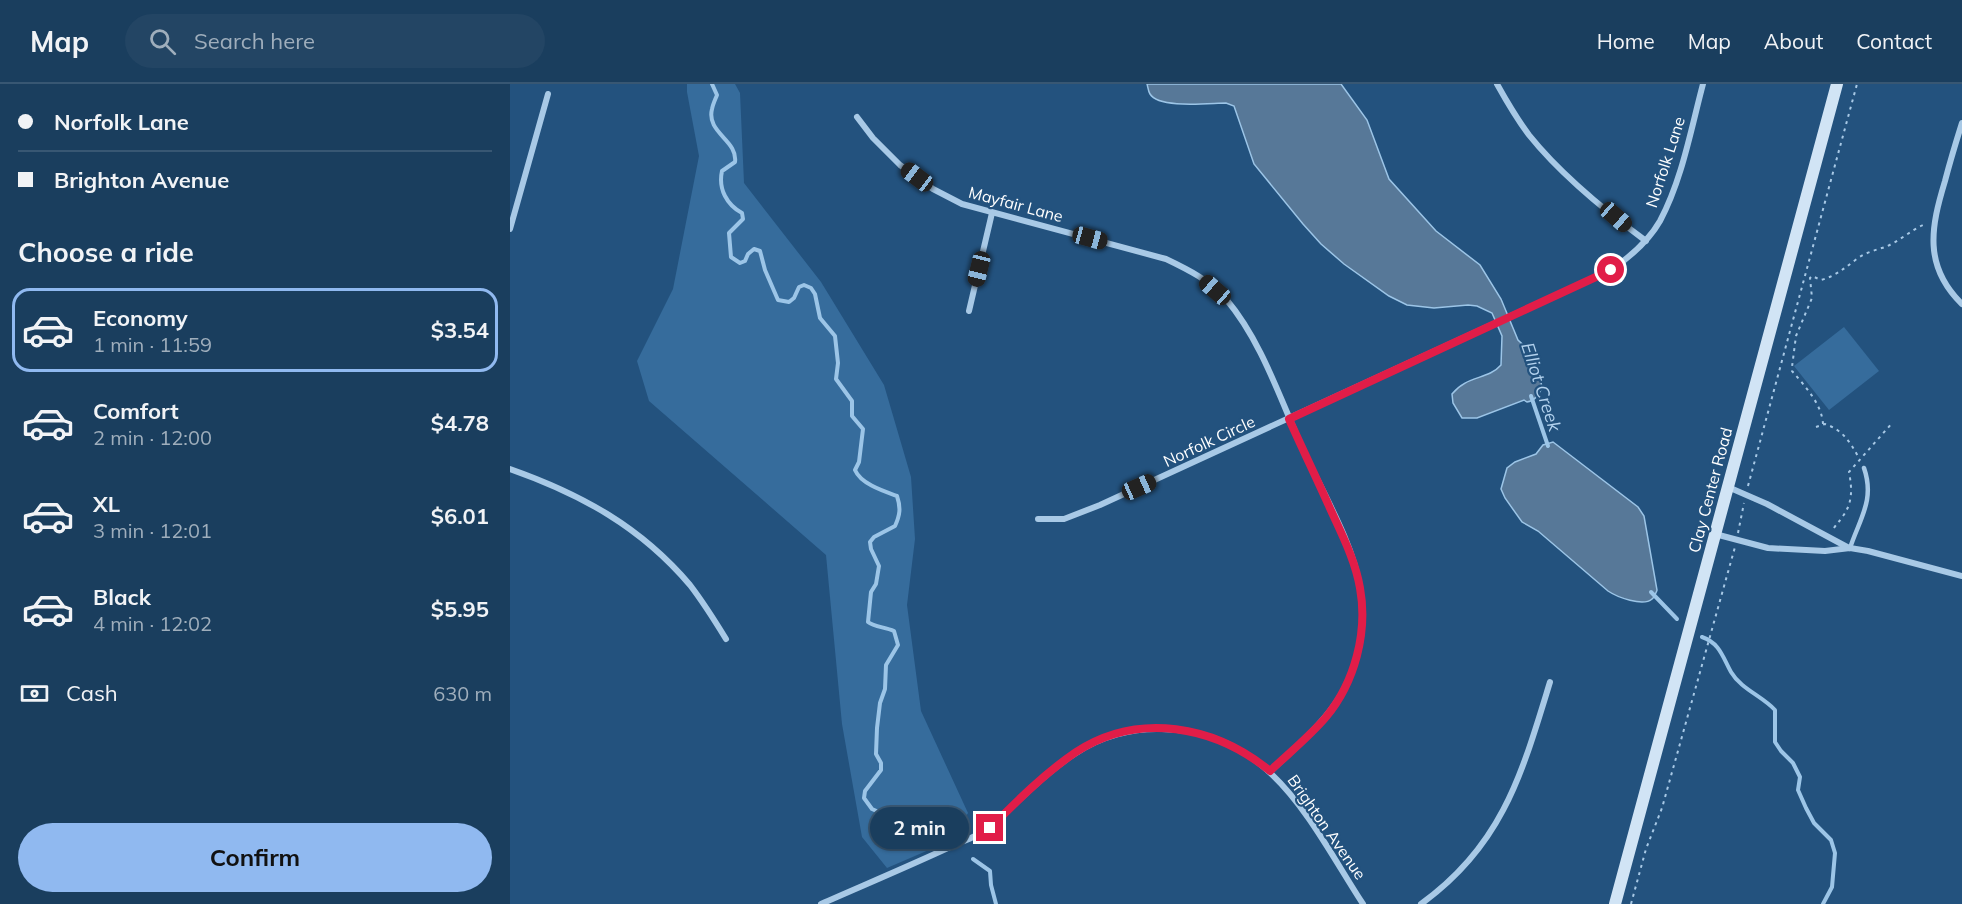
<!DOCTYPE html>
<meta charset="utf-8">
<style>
:root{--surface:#1a3e5e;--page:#234564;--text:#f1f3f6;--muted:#9faebc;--line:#385773;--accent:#90b9f0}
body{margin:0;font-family:Mulish,sans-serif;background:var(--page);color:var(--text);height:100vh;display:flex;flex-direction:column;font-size:22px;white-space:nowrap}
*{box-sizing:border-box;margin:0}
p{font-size:20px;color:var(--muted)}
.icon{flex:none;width:33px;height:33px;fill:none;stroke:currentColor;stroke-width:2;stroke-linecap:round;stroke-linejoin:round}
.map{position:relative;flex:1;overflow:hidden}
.details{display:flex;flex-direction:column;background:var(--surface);width:510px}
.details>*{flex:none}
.guide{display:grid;align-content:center;height:132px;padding:0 18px;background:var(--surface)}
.end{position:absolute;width:27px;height:27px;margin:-14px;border:8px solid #e11d48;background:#fff;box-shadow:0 0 0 3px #fff}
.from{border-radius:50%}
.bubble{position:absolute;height:42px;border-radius:21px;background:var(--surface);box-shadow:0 2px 4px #0004,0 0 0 2px var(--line);font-size:20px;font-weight:700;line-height:42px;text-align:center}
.car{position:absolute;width:18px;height:36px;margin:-18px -9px;border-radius:8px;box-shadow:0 0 4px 2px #0007;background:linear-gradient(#222 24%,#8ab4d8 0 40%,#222 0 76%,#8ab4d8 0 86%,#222 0)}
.guide b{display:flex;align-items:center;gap:21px;height:57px;font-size:22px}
.guide b+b{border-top:2px solid var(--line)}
.guide i{width:15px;height:15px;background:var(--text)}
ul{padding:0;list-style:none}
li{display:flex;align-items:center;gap:18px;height:84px;margin:0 12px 9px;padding:0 6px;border:3px solid transparent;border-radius:18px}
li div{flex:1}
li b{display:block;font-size:22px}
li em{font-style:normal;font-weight:700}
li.selected{border-color:var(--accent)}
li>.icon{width:54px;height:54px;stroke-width:1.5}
h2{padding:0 18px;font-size:27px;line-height:72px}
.pay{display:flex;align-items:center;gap:15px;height:66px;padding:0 18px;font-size:22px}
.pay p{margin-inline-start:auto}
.button{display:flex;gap:12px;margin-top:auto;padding:12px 18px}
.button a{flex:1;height:69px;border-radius:36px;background:var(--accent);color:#111;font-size:24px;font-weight:700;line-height:69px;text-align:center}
header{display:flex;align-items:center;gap:36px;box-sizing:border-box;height:84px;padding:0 30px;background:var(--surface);border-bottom:2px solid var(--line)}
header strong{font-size:28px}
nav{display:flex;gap:33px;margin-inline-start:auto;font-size:21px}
.search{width:420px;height:54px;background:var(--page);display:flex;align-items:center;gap:15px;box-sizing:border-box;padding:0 21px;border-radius:33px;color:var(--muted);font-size:22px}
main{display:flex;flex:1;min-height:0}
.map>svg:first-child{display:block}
.green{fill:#366c9c}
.water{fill:#577898;stroke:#9cc5e7;stroke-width:1.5}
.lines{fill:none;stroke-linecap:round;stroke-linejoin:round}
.stream{stroke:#9cc5e7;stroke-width:4}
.path{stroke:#a8c9e6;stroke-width:2;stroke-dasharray:3 4.5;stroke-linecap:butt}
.lane{stroke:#a8c9e6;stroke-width:4.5}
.street{stroke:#a8c9e6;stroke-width:6}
.secondary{stroke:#d1e4f5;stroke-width:12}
.route{stroke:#e11d48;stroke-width:8}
.labels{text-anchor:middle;stroke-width:4.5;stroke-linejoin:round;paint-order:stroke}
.street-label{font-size:16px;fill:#fff;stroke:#23527e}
.water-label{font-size:18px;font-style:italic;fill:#b3d2ee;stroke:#23527e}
</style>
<header>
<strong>Map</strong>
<div class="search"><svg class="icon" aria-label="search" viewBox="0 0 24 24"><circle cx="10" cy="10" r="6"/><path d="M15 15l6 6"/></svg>Search here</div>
<nav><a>Home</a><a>Map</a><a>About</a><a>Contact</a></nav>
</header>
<main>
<section class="details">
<div class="guide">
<b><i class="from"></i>Norfolk Lane</b>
<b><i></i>Brighton Avenue</b>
</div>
<h2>Choose a ride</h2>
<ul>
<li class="selected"><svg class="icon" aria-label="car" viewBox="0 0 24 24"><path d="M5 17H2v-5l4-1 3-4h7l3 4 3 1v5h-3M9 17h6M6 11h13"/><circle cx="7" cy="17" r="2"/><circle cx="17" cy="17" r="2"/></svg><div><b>Economy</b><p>1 min · 11:59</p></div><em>$3.54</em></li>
<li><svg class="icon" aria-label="car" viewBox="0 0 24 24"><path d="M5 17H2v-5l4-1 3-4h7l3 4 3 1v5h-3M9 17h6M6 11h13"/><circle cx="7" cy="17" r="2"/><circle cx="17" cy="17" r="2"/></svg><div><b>Comfort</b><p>2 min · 12:00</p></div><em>$4.78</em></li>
<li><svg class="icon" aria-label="car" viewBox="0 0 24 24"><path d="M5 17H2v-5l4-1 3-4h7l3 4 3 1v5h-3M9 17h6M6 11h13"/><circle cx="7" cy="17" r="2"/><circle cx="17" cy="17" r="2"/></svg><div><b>XL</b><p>3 min · 12:01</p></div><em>$6.01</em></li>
<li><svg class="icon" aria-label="car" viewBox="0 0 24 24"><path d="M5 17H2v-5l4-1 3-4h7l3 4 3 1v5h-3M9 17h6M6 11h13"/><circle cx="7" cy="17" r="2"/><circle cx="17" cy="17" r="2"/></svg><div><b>Black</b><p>4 min · 12:02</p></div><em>$5.95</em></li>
</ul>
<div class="pay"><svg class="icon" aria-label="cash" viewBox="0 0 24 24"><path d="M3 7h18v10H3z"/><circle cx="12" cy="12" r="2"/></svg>Cash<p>630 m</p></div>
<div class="button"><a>Confirm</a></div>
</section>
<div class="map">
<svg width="1452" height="820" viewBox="0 0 1452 820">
<rect width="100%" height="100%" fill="#23527e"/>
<g class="green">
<polygon points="177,0 225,0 230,9 234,99 311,198 374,301 401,393 405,455 397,521 411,627 458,729 442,756 377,784 352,753 332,640 316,471 139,317 127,277 163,205 189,72 177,8"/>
<polygon points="1334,243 1369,287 1319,326 1284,282"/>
</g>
<g class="water">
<path d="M637 0H831L857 36 879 95 926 147 970 181 991 215 1008 256 1027 274 1032 304C1028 311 1025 317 1017 318L1014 316 967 334H952L943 319 942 310C957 291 978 296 991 281L992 252 982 229 967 222 958 221 924 224 897 221 879 212 834 180 811 160 793 140 744 80 724 22 716 19C700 19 649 25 640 10 638 7 638 3 637 0Z"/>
<path d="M1043 358 1128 423 1134 432 1147 506C1147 507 1143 515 1142 515 1133 523 1107 513 1098 507L1028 447 1012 438 995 414 991 405 997 384 1005 378 1026 370 1033 361Z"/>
</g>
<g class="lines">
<g class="stream">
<path d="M202 0 207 11C205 16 203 20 202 25 196 49 228 56 225 78L212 87C208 105 217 121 232 129L233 135 219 149 221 173 230 179 235 177 238 170 244 165 250 167 255 186 268 216 279 218 284 214 289 203 294 201 301 204 305 210 310 234 325 252 328 279 326 295 342 317V332L353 345 349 378 345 386C351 400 373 407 387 412 391 424 390 431 385 442L364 453 360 458 361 465 369 482 366 500 361 508 358 538C364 543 375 543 384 547L388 561 376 581 375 605 370 619 367 644 366 670 371 679V686L355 707 354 714 362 725 416 749"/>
<polyline points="1021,312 1038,362"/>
<polyline points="1141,508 1167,535"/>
<path d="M1192 553C1210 559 1213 574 1221 588 1231 605 1252 612 1265 626V658L1271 667 1283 679 1290 693 1288 706 1296 724 1304 739 1321 756 1325 769 1322 803 1313 820"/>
<polyline points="463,775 480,787 481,801 486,820"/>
</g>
<g class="path">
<path d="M1313 340C1312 320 1294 301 1282 287V283L1286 252 1302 214 1300 194 1302 192 1311 196C1326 192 1336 183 1348 174 1357 168 1366 166 1375 163 1388 158 1400 147 1413 141"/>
<path d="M1306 343 1315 340C1333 346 1340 358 1349 374"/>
<polyline points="1238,402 1347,0"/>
<path d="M1324 444C1327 439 1330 437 1333 432 1343 418 1342 404 1339 388L1383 338"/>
<polyline points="1228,449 1234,419"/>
<polyline points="1121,820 1136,765 1152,724 1225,463"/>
</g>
<path class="lane" d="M1340 464C1350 434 1365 416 1354 384"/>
<g class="street">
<path d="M987 0C997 18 1007 35 1019 51 1051 91 1094 126 1136 157"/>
<path d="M347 33 363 54 390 81 423 105 452 120 656 175C677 185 701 197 716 215 753 259 771 318 795 370 814 411 843 459 850 504 853 522 853 541 850 559 839 620 802 647 761 687"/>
<path d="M1452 39C1446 58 1440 78 1435 97 1421 143 1413 182 1452 220"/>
<polyline points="0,145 38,10"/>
<polyline points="459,227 482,129"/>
<path d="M0 385C71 410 131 443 180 501 193 518 205 537 216 555"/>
<polyline points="1218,403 1257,420 1339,464"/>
<path d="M528 435H554L590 421 1101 186C1120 173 1138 158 1150 137 1172 96 1181 45 1193 0"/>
<polyline points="1205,450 1258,464 1315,467 1340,464 1358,467 1452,492"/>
<path d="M311 820C354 801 397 783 440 763 453 757 469 752 481 743 486 739 491 732 497 727 519 707 541 685 566 669 591 652 622 644 652 645 762 647 801 740 853 820"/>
<path d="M911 820C993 761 1012 689 1040 598"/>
</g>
<polyline class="secondary" points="1105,820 1327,0"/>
</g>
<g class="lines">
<path class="route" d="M480 744C507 717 535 689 566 668 629 627 705 642 760 687 779 669 800 652 816 633 845 598 858 548 850 504 845 475 831 449 819 422 806 393 792 364 779 335L1101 186"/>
</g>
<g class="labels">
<g class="street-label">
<text transform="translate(1155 78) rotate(-72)" y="6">Norfolk Lane</text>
<text transform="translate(506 120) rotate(15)" y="6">Mayfair Lane</text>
<text transform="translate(699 357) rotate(-25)" y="6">Norfolk Circle</text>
<text transform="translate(1200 406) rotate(-75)" y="6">Clay Center Road</text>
<text transform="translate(817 743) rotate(55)" y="6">Brighton Avenue</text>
</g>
<g class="water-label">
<text transform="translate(1031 303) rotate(72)" y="6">Elliot Creek</text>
</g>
</g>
</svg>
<i class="end from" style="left:1101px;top:186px"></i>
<i class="end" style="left:480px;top:744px"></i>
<div class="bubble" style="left:360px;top:723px;width:99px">2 min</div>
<i class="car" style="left:407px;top:93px;rotate:307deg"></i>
<i class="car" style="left:1106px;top:133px;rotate:131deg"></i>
<i class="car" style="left:580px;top:154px;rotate:105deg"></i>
<i class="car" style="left:469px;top:185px;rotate:194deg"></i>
<i class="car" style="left:705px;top:206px;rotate:311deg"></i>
<i class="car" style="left:629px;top:403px;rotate:66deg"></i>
</div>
</main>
